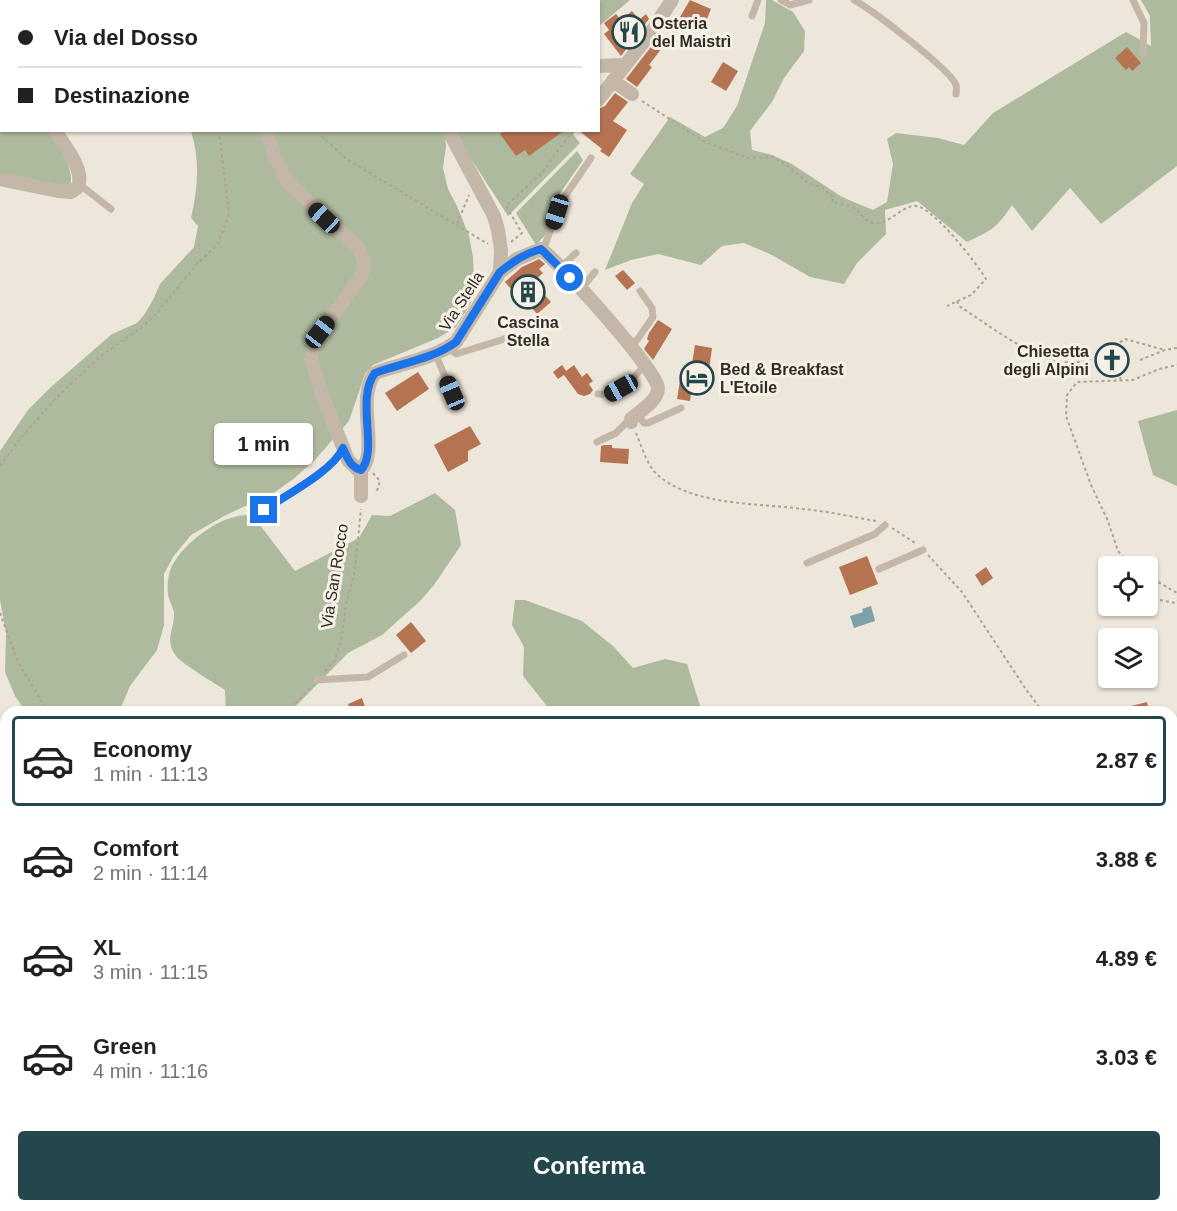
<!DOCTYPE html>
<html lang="it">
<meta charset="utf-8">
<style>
:root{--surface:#fff;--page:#f6f6f6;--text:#202124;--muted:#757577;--line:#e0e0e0;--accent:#23474d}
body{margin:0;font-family:Arial,sans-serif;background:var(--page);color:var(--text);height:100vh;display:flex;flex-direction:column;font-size:22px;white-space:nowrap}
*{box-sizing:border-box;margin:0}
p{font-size:20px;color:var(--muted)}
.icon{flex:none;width:33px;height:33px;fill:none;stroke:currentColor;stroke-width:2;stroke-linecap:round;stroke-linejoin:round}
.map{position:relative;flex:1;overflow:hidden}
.details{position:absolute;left:0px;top:706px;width:1178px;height:506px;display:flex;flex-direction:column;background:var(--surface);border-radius:18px 18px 0 0;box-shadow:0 2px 4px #0004}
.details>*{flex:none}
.guide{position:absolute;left:0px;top:0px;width:600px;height:132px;box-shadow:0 2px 4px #0004;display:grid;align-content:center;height:132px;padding:0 18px;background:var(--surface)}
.tools{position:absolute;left:1098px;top:556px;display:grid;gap:12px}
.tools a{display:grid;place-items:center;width:60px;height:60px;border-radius:6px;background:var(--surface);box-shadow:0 2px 4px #0004;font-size:30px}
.end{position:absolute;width:27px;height:27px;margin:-14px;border:8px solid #1a73e8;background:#fff;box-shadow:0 0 0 3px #fff}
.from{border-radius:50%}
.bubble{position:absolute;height:42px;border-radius:6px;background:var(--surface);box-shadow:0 2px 4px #0004;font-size:20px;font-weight:700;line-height:42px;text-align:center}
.car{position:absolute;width:18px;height:36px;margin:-18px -9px;border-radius:8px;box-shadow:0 0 4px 2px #0007;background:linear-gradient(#222 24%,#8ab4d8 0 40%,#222 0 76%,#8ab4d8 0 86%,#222 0)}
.guide b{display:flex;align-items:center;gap:21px;height:57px;font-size:22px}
.guide b+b{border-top:2px solid var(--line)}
.guide i{width:15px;height:15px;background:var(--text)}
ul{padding:10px 0 0;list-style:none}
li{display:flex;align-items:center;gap:18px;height:90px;margin:0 12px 9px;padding:0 6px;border:3px solid transparent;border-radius:6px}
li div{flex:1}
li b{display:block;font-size:22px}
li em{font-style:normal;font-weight:700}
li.on{border-color:var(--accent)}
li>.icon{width:54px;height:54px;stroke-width:1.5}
.action{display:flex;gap:12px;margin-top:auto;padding:12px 18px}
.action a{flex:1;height:69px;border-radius:6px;background:var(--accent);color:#fff;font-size:24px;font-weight:700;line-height:69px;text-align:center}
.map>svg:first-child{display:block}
.green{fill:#aeba9d}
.water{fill:#7ea1a7}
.building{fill:#b57351}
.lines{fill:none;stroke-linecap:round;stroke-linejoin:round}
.primary-tunnel{stroke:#c8c1b7;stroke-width:15;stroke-dasharray:15 8;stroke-linecap:butt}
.path{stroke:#afa293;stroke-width:2;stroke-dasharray:3 3;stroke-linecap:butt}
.service{stroke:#c4b7a8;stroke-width:7}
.minor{stroke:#c4b7a8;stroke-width:14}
.route{stroke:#1a73e8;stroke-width:8}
.labels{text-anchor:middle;stroke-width:6;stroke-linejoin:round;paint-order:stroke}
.poi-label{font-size:16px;font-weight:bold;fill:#322c27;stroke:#f6f0e6;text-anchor:start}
.street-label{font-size:16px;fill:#322c27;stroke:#f6f0e6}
</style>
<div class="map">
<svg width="1177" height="1211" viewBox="0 0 1177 1211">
<rect width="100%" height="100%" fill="#ede6db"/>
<g class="green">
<polygon points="290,0 630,0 599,26 598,2 290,1"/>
<path d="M766 0H772L793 12 805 31 804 51 784 78 772 102 750 131 752 150 772 155 792 164 842 197 873 210 887 202 893 164 887 139 896 133 938 138 964 145 993 113 1126 32 1151 46 1150 16 1141 0H1177V166L1101 224 1070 188 1032 231 1012 205C997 228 992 230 967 242L917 201 885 210 886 234 857 263 844 284 810 277 772 255 744 243 722 246 701 265 658 254 631 260 605 270 632 203 644 184 630 174 670 117 705 137 723 128 737 106 765 23Z"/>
<path d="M0 43 2 130 51 131C60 147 72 165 71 183L64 191 0 178Z"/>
<path d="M191 131H444L446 146 443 168 448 189 457 206 469 236 473 257 474 280 471 303 456 327 438 338 373 365 365 374 349 421 314 461 292 480 275 492 224 516 191 535 173 557 164 574V625L157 650 130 686 119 712H26L15 696 5 672 6 633 0 600V451L28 410 51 387 112 334 137 323 144 315 153 300 160 284 194 247 198 226 191 218C198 188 200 160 191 131Z"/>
<polygon points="453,131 572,131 571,132 580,143 508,216"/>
<polygon points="577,151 583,160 559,195 547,233 536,245 516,213"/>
<polygon points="1177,410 1177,486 1153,475 1138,421"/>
<path d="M435 493 455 510 461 545 434 585 420 601 382 635 348 653 290 712H226L225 690C216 684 181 663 176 656 165 641 173 631 174 616 175 609 169 602 168 594 167 589 168 577 170 571 179 545 225 510 253 516L295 571 359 538 372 515 390 516Z"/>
<polygon points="515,600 525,600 582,621 613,646 633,668 665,659 687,664 702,712 549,712 547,706 523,676 524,647 512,625"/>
<polygon points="1177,773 1177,1000 1172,987 1172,776"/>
<polygon points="0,829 6,831 6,1066 0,1072"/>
</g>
<polygon class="water" points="871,606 875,621 854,628 850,616 863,612 862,609"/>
<g class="building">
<polygon points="690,0 711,9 705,24 690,18 688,22 680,17"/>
<polygon points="632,11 639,20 646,14 649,19 621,56 604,34 609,30 604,23 616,14 621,20"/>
<polygon points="661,34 668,40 649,65 652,67 637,87 626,79"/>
<polygon points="1127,47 1141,63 1132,71 1129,67 1126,70 1115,58"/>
<polygon points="723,62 738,71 726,91 711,82"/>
<polygon points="615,93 628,102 613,121 627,130 609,157 600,151 602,149 578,130 598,130 598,109 605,106"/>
<polygon points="506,130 565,130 529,156 525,150 516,156 500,134"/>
<polygon points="539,259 545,264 539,269 543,273 533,282 551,302 537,314 530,306 528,308 505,282 522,267"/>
<polygon points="623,270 635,283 627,290 615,276"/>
<polygon points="658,320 672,329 653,360 644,349 649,341 647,339 649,333"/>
<polygon points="695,345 712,348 709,370 714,371 711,388 692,385 690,401 677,399 682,368 691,370"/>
<polygon points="1110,352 1120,357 1115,369 1104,363"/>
<polygon points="562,365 566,371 574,365 582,377 587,373 593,381 589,384 593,390 590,394 584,396 578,394 564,375 558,379 553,372"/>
<polygon points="418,372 429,389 397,411 385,393"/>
<polygon points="470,426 481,444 468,451 468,461 448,472 434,445"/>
<polygon points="604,445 612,445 612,448 629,449 628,464 600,462 601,446"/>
<polygon points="867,556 878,584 850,595 839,567"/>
<polygon points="986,567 993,578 982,586 975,575"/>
<polygon points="411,622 426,641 411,653 396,635"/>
<polygon points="362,698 365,707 351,712 348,704"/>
<polygon points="1147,702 1149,712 1120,712 1119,709"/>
</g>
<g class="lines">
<g class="primary-tunnel">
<polyline points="51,2 52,0"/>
<polyline points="0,76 2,75"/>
</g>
<g class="path">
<path d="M642 101 705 142 748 158 773 157 788 166 808 183 823 188 834 198 832 202C839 204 849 205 854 208 862 213 865 224 876 223 890 223 900 208 913 206 930 202 977 264 986 279L971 295 947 306"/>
<polyline points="320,130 322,136 345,158 488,244"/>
<polyline points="457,224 469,195"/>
<polyline points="511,242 522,233 506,206 543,172 563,143 575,130"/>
<path d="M957 301 959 306C991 326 1040 367 1079 362 1096 360 1111 348 1125 339L1165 350"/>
<polyline points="1140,360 1165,350 1177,348"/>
<polyline points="1121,380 1117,370 1123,359 1127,357"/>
<path d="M636 433C642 447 647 467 660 477 697 506 758 503 803 509 827 511 852 517 876 521"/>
<polyline points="0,466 19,440 55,399 102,355 141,328 157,313 197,264 218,244 229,214 219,130"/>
<polyline points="373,473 380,481 376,494"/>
<polyline points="892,528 915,543"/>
<polyline points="928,555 962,592 1025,688 1043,712"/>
<polyline points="1132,567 1118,551 1108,521 1091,485 1066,416 1067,395 1077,382 1133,380 1159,369 1177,365"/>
<polyline points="1148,576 1177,593"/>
<polyline points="1160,600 1175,603 1177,601"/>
<polyline points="0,613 17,660 48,712"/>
<polyline points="325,671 335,660 341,640 346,604 355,570 361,509"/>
<polyline points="287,712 312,686"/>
<polyline points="35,1211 35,1206"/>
<polyline points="799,1211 800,1206"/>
</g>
<g class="service">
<polyline points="781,0 790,5 809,0"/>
<path d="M854 0C871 9 952 71 956 85 957 87 956 92 956 94"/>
<polyline points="1133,0 1144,23 1143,54"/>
<polyline points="752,16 758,0"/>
<polyline points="0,26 2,27"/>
<polyline points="79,184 111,209"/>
<polyline points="543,250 561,202 591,158"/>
<polyline points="560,268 576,253"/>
<polyline points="581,289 595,272"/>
<polyline points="628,344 637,340 653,317 652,308 640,291"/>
<polyline points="448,348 456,354 514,336"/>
<polyline points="435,353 452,393"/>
<path d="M598 394C616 397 635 378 645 364"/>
<polyline points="637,414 644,423 648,423 681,408"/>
<polyline points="597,442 616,433 630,419"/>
<path d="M264 510C283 497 333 470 342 450"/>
<polyline points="807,563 875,534 885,525"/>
<polyline points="879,569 923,550"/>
<polyline points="317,680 368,677 404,655"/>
<polyline points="1172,1056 1177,1061"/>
<polyline points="1152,1206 1155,1211"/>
</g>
<g class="minor">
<polyline points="84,0 86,2"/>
<polyline points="43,2 43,0"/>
<polyline points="598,66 624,65"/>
<polyline points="613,81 632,94"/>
<polyline points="598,100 652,31 672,0"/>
<path d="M267 130 274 156 287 181 358 248C363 257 366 265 362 275L316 339 311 359 321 392 348 460 357 469 361 470"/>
<path d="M0 179 58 191 71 192 78 187C85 169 64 146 55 130"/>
<path d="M500 272 517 259 541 249C559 262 657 370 658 388 658 401 640 411 631 419V422"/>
<path d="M361 470C380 451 355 399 375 373 402 363 433 359 456 342L500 272 501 250 498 230 494 216 448 130"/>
<polyline points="361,470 361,496"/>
<polyline points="1172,1006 1177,1017"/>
<polyline points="1172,1155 1177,1114"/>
<polyline points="1165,1206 1165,1211"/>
</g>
</g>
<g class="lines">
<path class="route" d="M264 510C286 495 333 471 343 448 347 457 350 467 361 470 379 451 355 399 375 373 402 363 433 359 456 342L500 272C512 262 526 253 541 249L570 278"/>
</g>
<defs>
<symbol id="restaurant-ring" viewBox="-11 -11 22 22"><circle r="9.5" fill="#f6f0e6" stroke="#23474d" stroke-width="1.5"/><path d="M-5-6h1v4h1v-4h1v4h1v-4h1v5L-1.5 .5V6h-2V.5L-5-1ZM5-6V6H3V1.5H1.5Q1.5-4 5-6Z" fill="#23474d"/></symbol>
<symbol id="building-ring" viewBox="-11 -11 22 22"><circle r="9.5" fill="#f6f0e6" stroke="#23474d" stroke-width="1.5"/><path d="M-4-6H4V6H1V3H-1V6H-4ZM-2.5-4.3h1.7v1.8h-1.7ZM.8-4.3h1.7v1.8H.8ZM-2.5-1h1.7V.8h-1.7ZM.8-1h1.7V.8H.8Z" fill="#23474d"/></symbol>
<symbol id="church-ring" viewBox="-11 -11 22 22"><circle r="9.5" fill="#f6f0e6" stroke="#23474d" stroke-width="1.5"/><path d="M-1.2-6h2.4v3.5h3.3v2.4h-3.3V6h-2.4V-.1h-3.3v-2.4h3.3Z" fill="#23474d"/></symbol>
<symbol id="hotel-ring" viewBox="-11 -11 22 22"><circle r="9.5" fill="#f6f0e6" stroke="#23474d" stroke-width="1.5"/><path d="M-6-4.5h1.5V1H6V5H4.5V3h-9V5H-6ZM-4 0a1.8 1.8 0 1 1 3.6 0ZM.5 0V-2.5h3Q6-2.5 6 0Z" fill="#23474d"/></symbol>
</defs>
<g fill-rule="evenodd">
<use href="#restaurant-ring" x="610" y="13" width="38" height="38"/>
<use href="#building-ring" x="509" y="273" width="38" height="38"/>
<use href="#church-ring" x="1093" y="341" width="38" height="38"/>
<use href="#hotel-ring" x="678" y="359" width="38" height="38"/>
</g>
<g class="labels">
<g class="poi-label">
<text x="652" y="29">Osteria<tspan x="652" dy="18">del Maistrì</tspan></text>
<text x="528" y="328" text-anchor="middle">Cascina<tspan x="528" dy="18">Stella</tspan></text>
<text x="1089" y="357" text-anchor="end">Chiesetta<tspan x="1089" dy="18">degli Alpini</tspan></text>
<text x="720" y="375">Bed &amp; Breakfast<tspan x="720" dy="18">L'Etoile</tspan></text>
</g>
<g class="street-label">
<text transform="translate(461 301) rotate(-57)" y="6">Via Stella</text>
<text transform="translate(334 576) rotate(-81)" y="6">Via San Rocco</text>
</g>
</g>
</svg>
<div class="tools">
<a><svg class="icon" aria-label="locate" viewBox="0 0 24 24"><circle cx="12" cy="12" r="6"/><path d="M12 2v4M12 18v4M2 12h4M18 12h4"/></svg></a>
<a><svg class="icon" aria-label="layers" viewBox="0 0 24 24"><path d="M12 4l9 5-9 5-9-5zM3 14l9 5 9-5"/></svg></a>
</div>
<i class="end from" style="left:570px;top:278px"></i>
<i class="end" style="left:264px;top:510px"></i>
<div class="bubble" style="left:214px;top:423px;width:99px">1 min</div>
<i class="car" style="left:557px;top:212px;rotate:197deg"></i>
<i class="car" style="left:324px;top:218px;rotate:313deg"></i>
<i class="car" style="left:320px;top:332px;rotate:38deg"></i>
<i class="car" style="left:621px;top:388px;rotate:241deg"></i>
<i class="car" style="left:452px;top:393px;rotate:337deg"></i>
<div class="guide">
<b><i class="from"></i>Via del Dosso</b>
<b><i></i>Destinazione</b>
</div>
<section class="details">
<ul>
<li class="on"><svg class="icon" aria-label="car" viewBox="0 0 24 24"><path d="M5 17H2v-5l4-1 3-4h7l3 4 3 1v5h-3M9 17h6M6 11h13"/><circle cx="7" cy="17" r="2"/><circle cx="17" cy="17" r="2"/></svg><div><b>Economy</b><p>1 min · 11:13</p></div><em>2.87 €</em></li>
<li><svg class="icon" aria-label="car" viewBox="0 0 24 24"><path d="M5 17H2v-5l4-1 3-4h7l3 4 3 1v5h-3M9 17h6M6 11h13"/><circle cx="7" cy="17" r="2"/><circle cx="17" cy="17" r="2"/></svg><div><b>Comfort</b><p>2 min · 11:14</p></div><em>3.88 €</em></li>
<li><svg class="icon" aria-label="car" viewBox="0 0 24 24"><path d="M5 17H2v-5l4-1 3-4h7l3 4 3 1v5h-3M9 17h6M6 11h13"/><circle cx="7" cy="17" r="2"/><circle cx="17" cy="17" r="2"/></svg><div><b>XL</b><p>3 min · 11:15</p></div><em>4.89 €</em></li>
<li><svg class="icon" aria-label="car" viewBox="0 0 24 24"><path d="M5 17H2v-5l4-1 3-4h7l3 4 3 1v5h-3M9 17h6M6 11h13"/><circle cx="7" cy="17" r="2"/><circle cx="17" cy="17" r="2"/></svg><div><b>Green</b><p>4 min · 11:16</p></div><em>3.03 €</em></li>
</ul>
<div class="action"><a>Conferma</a></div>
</section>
</div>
